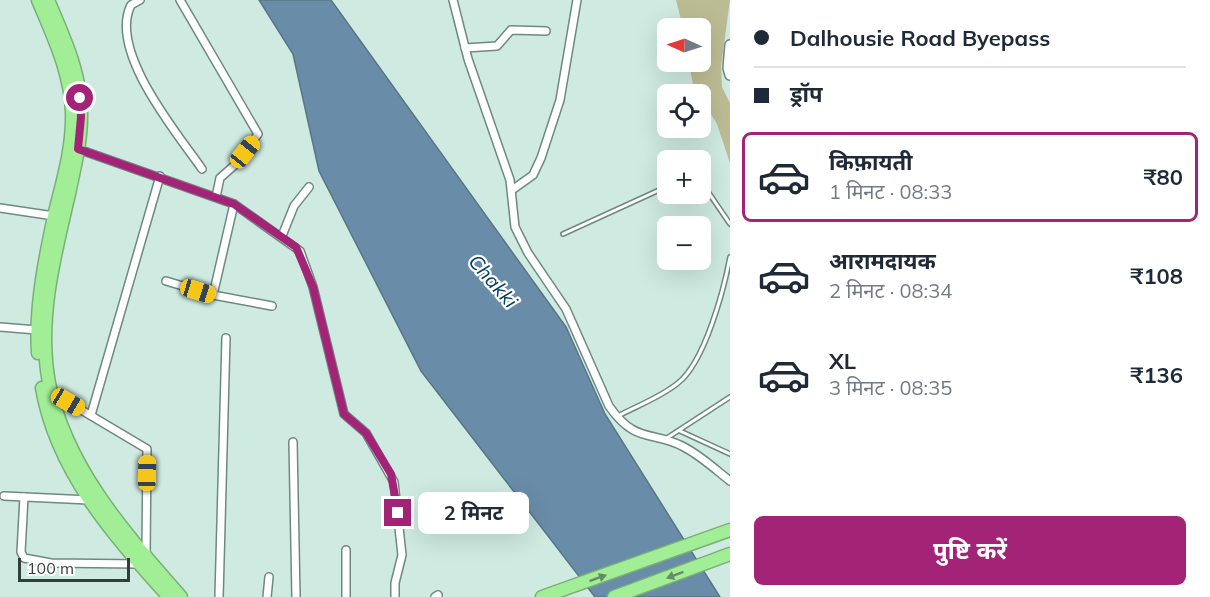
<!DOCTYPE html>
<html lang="hi">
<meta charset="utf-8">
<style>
:root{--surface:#fff;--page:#f2f2f3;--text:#1f2937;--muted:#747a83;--line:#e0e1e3;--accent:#a32476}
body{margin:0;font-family:Mulish,"Noto Sans Devanagari",sans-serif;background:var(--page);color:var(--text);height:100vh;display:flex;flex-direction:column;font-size:22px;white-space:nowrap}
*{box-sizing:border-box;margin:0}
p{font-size:20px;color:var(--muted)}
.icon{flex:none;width:33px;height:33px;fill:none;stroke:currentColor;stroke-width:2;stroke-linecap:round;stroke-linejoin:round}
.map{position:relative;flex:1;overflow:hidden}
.sheet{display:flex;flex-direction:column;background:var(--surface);width:480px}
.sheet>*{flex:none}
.hud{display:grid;align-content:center;height:132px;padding:0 24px;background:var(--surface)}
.needle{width:39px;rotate:273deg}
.controls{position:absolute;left:657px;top:18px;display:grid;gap:12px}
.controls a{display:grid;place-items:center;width:54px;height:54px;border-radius:9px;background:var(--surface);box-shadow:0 6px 24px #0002;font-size:30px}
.scale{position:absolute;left:18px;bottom:15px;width:112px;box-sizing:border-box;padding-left:6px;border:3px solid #333e3b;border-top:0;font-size:16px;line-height:21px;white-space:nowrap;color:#333e3b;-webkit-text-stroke:4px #fff;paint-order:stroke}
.end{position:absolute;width:27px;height:27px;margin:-14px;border:8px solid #a32476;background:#fff;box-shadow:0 0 0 3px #fff}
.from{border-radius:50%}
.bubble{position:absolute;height:42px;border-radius:9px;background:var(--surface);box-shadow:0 6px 24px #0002;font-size:20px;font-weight:700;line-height:42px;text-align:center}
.car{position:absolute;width:18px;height:36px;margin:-18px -9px;border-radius:8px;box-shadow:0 0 4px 2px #0007;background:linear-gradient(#f5c518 24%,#345 0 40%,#f5c518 0 76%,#345 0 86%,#f5c518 0)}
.hud b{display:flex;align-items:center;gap:21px;height:57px;font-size:22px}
.hud b+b{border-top:2px solid var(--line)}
.hud i{width:15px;height:15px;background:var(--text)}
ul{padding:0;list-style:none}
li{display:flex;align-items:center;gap:18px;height:90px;margin:0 12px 9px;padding:0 12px;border:3px solid transparent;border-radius:9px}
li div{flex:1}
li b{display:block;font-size:22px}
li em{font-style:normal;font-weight:700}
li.selected{border-color:var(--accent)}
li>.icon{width:54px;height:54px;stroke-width:1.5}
.cta{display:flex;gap:12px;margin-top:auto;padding:12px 24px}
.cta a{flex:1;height:69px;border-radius:9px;background:var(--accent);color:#fff;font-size:24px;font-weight:700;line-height:69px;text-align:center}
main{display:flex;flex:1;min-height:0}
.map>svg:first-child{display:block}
.green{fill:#bcbc94}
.water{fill:#698ca8;stroke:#597587;stroke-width:1.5}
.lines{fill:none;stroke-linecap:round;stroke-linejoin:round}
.lane-casing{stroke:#6f8981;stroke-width:6}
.street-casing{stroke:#6f8981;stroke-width:10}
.secondary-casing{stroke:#6f8981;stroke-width:12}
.highway-casing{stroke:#7ab076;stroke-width:15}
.lane{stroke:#fff;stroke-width:3}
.street{stroke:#fff;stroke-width:7}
.secondary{stroke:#fff;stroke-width:9}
.highway{stroke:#a1ee96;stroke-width:12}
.oneway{fill:#648d64}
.route{stroke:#a32476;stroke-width:8}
.labels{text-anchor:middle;stroke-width:4.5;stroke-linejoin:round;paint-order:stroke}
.water-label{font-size:20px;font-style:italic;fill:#024168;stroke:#fff}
</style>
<main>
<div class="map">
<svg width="730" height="597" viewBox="0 0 730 597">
<rect width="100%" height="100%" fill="#ceeae1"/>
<polygon class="green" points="676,0 730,0 721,66 722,87 730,103 730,163 717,124 693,85 689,62 700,62 700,28 683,28"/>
<polygon class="water" points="259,0 331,0 566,327 605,414 720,597 595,597 421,371 319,171 293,54"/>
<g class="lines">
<defs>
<g id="lane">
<polyline points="700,180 730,224"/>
<polyline points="563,234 668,186"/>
<path d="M618 416C637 406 661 397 678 383 705 362 724 289 730 257"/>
<polyline points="680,431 730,454"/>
<polyline points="667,438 730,397"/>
</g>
<g id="street">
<path d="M140 0 131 5C108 51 177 133 202 169"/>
<polyline points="180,0 258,134 237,163 220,178 216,197"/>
<path d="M453 0 468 59 510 180 515 227 528 253 566 309 609 406C636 445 653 430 684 447 701 456 715 469 730 481"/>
<polyline points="465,48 497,46 511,30 546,31"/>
<polyline points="78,149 234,204 300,251 313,287 344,414 366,433 394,482 402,555 395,583 395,597"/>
<polyline points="512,190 533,175 541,158 560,100 577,0"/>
<polyline points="234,204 213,295 272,306"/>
<polyline points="0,208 54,216"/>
<polyline points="282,236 294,206 309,187"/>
<polyline points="166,281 213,295"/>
<polyline points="0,327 37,330"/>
<polyline points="52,395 68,402 147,449 146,555"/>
<polyline points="91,415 160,176"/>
<polyline points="293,442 296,597"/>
<polyline points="4,496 89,500"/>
<polyline points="24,497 21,552 24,558 51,563 139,564"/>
<polyline points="346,550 346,597"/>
<polyline points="219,597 226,338"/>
<polyline points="267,597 269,577"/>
<polyline points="435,597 438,595"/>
</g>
<polyline id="secondary" points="730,45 728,68 730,75"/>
<g id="highway">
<path d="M38 0C53 36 71 73 72 113 73 147 63 180 55 212 45 258 35 306 38 353"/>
<path d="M48 0C64 38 82 75 81 117 81 143 74 169 69 194 55 254 37 320 49 383 66 468 126 534 181 597"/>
<path d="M42 388C56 470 114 537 169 597"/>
<polyline points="542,597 730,530"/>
<polyline points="614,597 730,554"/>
</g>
</defs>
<use href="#lane" class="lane-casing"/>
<use href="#street" class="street-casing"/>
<use href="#secondary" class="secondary-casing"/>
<use href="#highway" class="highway-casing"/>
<use href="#lane" class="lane"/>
<use href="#street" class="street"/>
<use href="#secondary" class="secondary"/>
<use href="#highway" class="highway"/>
</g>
<defs><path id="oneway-solid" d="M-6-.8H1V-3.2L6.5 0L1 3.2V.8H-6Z" transform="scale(1.5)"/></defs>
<g class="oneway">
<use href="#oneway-solid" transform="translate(675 575) rotate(159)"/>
<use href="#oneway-solid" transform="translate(598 578) rotate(-20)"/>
</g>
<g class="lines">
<polyline class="route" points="80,98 81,117 78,149 234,204 296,247 313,287 344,414 366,433 391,474 398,513"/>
</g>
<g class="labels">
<g class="water-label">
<text transform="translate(493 281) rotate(49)" y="7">Chakki</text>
</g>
</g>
</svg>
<div class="controls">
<a><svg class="needle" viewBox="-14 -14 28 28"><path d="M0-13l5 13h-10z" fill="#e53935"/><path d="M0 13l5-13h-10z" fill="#747a83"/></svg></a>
<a><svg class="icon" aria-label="locate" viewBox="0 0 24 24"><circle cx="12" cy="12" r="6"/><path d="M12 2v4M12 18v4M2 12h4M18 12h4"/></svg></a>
<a>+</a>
<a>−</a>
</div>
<div class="scale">100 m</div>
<i class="end from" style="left:80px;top:98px"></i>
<i class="end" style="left:398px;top:513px"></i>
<div class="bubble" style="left:418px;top:492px;width:111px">2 मिनट</div>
<i class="car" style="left:245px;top:152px;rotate:39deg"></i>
<i class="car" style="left:198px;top:291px;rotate:107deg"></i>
<i class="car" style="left:68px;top:402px;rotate:120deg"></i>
<i class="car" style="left:147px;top:473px;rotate:1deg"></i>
</div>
<section class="sheet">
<div class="hud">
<b><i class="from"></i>Dalhousie Road Byepass</b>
<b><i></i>ड्रॉप</b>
</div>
<ul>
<li class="selected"><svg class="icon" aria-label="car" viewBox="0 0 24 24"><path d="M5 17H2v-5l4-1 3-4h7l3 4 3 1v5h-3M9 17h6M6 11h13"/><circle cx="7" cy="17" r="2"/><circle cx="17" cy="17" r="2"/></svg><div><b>किफ़ायती</b><p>1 मिनट · 08:33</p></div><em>₹80</em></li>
<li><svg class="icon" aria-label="car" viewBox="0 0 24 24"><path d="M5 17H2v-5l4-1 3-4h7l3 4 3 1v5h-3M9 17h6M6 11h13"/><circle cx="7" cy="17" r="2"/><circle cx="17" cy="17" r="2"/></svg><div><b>आरामदायक</b><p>2 मिनट · 08:34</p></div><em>₹108</em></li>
<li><svg class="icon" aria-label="car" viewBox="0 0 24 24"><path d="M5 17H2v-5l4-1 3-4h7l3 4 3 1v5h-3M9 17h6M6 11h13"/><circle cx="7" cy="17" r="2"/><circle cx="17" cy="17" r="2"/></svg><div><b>XL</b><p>3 मिनट · 08:35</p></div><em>₹136</em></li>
</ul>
<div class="cta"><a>पुष्टि करें</a></div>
</section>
</main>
